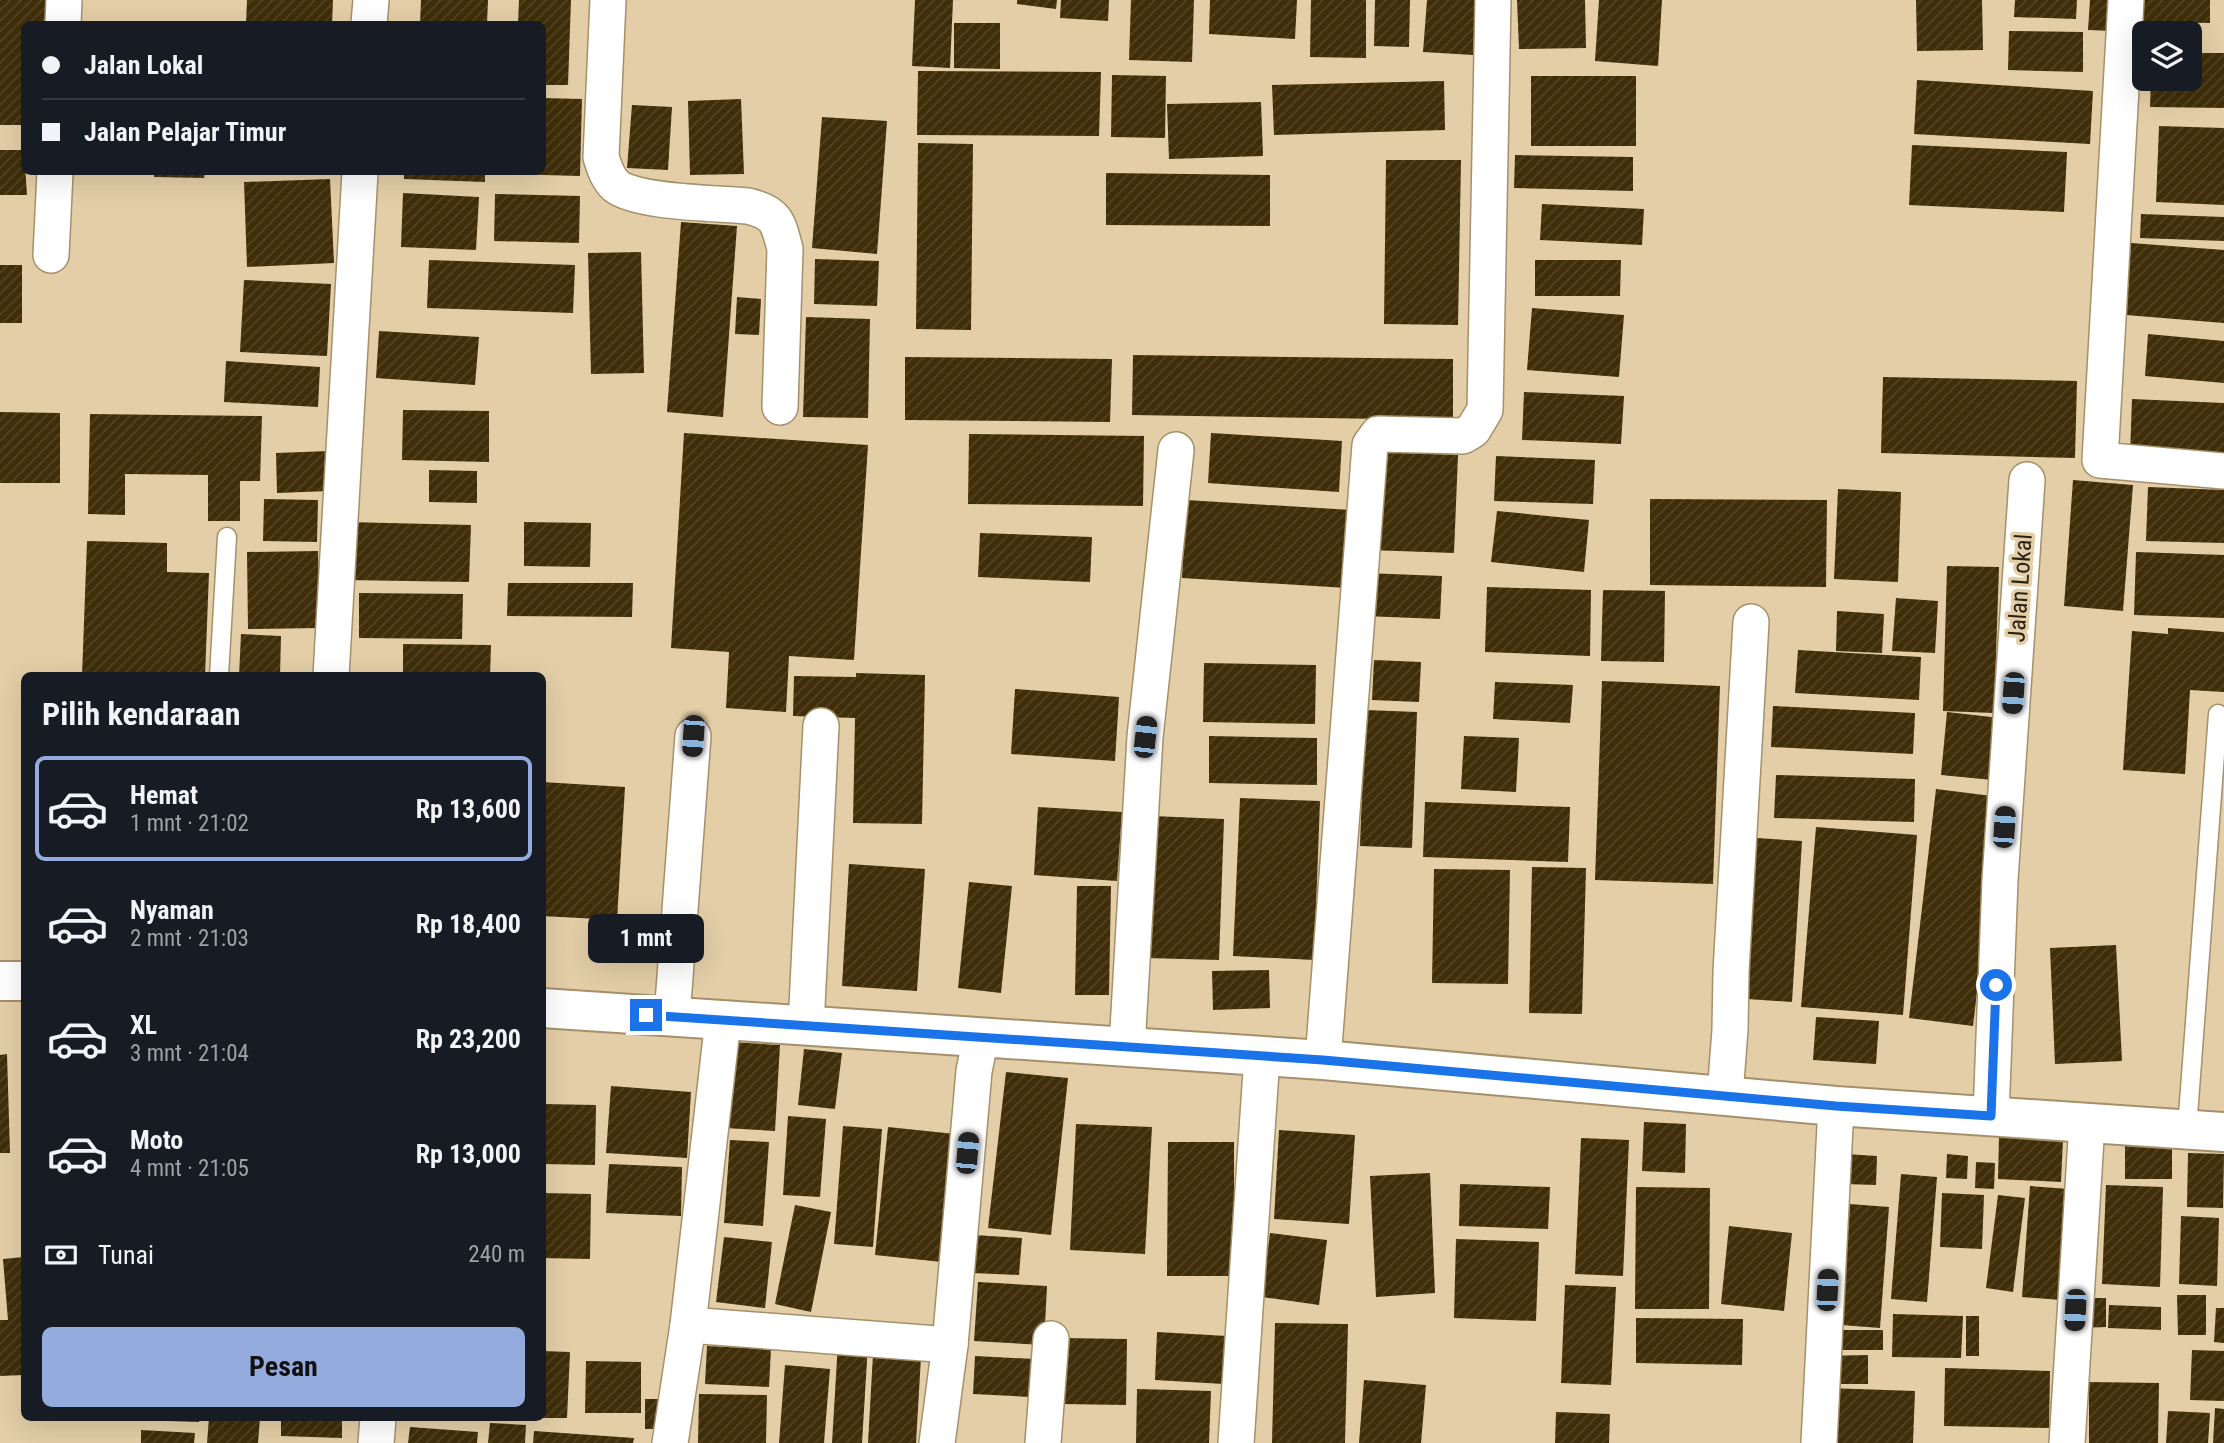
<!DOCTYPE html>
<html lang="id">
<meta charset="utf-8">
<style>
:root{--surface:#171b24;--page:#20242c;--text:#f1f3f6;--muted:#9ea1a6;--line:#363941;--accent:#94abde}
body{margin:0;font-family:"Roboto Condensed",sans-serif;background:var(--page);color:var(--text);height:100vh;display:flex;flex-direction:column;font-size:26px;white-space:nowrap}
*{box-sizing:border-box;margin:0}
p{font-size:23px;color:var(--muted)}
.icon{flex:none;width:38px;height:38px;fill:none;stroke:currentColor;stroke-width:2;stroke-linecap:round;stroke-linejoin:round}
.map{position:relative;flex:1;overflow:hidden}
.details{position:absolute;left:21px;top:672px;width:525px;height:749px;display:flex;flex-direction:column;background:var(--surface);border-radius:10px;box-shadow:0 7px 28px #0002}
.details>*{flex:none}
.guide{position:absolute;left:21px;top:21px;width:525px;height:154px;border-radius:10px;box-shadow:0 7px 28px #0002;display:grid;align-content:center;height:154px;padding:0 21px;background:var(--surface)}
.fabs{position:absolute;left:2132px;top:21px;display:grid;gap:14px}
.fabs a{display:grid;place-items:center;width:70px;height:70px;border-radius:10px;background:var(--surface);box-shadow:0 7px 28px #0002;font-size:35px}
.end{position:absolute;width:32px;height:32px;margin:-16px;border:9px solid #1a73e8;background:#fff;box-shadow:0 0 0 4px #fff}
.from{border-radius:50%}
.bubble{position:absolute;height:49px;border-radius:10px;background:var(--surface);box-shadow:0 7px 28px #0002;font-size:23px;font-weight:700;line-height:49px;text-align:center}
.car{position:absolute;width:21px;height:42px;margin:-21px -10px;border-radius:9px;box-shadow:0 0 5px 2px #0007;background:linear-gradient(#222 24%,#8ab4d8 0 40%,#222 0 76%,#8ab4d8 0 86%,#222 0)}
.guide b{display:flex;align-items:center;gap:24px;height:66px;font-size:26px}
.guide b+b{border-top:2px solid var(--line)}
.guide i{width:18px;height:18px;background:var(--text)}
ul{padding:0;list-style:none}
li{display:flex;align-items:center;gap:21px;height:105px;margin:0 14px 10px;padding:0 7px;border:4px solid transparent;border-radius:10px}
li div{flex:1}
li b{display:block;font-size:26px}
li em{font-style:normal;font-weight:700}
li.selected{border-color:var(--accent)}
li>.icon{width:63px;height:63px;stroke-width:1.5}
h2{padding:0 21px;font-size:32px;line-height:84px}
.pay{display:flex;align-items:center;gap:18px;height:77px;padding:0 21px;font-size:26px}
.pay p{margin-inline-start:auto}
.button{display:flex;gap:14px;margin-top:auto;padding:14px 21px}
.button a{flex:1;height:80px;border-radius:10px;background:var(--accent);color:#111;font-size:28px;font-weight:700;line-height:80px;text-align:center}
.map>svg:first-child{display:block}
.building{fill:url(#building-hatch)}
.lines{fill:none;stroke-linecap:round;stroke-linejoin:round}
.lane-casing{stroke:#a4906b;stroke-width:21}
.street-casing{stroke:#a4906b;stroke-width:38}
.secondary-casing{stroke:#a4906b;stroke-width:42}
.lane{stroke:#fff;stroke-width:18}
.street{stroke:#fff;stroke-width:35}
.secondary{stroke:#fff;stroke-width:38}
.route{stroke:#1a73e8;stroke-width:9}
.labels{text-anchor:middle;stroke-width:7;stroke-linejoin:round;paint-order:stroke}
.street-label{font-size:24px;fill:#2a2213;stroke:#e3cea7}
</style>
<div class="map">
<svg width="2224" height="1443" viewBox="0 0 2224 1443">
<defs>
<pattern id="building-hatch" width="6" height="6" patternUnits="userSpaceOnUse" patternTransform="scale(1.75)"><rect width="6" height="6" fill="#3f2e09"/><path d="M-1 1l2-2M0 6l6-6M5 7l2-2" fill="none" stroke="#524323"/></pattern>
</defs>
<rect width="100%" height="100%" fill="#e3cea7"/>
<g class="building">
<polygon points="0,0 48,0 48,24 24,24 24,125 0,125"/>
<polygon points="247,0 333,0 332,24 246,24"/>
<polygon points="421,0 488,0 487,24 420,24"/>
<polygon points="519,0 571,0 568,85 542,85 542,24 518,24"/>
<polygon points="915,0 953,0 950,68 912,66"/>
<polygon points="1017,0 1057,0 1056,9 1017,4"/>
<polygon points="1061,0 1109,0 1108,21 1060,18"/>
<polygon points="1131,0 1194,0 1192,62 1129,60"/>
<polygon points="1210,0 1297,0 1295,39 1209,34"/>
<polygon points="1311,0 1366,0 1366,58 1310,57"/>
<polygon points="1375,0 1410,0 1409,47 1374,46"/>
<polygon points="1427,0 1477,0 1473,55 1423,52"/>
<polygon points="1517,0 1585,0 1586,48 1519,49"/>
<polygon points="1599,0 1662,0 1658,66 1595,61"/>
<polygon points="1916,0 1982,0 1983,50 1917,51"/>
<polygon points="2015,0 2077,0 2076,19 2014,17"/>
<polygon points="2090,0 2115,0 2113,31 2088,30"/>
<polygon points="2140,0 2210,0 2210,23 2140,22"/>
<polygon points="954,23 1000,23 1000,69 954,68"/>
<polygon points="2009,31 2083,32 2083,72 2008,70"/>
<polygon points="2189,53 2224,53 2224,108 2150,107 2151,79 2189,79"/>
<polygon points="918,71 1101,72 1099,136 917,135"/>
<polygon points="1112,75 1166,76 1165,138 1111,137"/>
<rect x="1531" y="76" width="105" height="70"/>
<polygon points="1917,80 2093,91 2090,144 1914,134"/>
<polygon points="1444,81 1445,130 1274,135 1272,85"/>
<polygon points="542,98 582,99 580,176 505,174 505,172 542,172"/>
<polygon points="741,99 744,174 690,175 688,101"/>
<polygon points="1261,102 1263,156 1169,159 1167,104"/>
<polygon points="632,105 672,107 668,170 627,168"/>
<polygon points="822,117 887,121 877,254 812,248"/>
<polygon points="2159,126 2224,128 2224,205 2156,202"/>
<polygon points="918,143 973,144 971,330 916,329"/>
<polygon points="1912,145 2067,152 2064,212 1909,205"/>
<polygon points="0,150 24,150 27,195 0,195"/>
<polygon points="1515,155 1633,157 1633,191 1514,188"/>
<polygon points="1386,160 1461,160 1458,325 1384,324"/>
<polygon points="154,172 205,172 204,178 154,177"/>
<polygon points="404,172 485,172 485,182 404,179"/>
<polygon points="1106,173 1270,175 1270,226 1106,225"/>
<polygon points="330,179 334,263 247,267 244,182"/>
<polygon points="403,193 479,197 476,250 401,247"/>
<polygon points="495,194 580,196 579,243 494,241"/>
<polygon points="1542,204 1644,209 1642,245 1540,240"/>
<polygon points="2141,214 2224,217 2224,241 2140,238"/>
<polygon points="681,222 737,226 723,417 667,412"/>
<polygon points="2131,243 2224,250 2224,323 2126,315"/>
<polygon points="641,252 644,373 591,374 588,253"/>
<polygon points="815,259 879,261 877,306 814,304"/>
<polygon points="429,260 575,265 573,313 427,308"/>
<polygon points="1535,260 1621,260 1620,296 1535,296"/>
<rect x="0" y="265" width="22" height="58"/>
<polygon points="244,280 331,284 327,356 240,352"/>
<polygon points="737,297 761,299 759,335 735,334"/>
<polygon points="1532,308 1624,315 1619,377 1527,370"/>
<polygon points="806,317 870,319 868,418 803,417"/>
<polygon points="379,331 479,337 475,385 376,378"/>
<polygon points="2148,334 2224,341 2224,383 2145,376"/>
<polygon points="1133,355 1453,359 1453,420 1132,415"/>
<polygon points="905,357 1112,359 1110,422 905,420"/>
<polygon points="226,361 320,367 318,407 224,402"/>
<polygon points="1883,377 2077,381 2075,458 1881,453"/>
<polygon points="1524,392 1624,396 1621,444 1522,440"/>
<polygon points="2132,399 2224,403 2224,458 2130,454"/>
<polygon points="403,410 489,411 489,462 402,460"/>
<polygon points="0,412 60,413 60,483 0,483"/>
<polygon points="90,414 262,416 260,481 240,481 240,521 208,521 208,475 125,474 125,515 88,514"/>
<polygon points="684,433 868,445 854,660 789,656 786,712 726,708 729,652 671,648"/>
<polygon points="1211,433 1342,441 1339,492 1208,483"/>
<polygon points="969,434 1144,436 1143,506 968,504"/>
<polygon points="329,451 330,491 277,493 276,453"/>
<polygon points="1373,452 1458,455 1454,553 1369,550"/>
<polygon points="1496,456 1595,460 1593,504 1494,501"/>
<polygon points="429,470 477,471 477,503 429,502"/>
<polygon points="2073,480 2133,485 2123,611 2064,606"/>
<polygon points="2148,487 2224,490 2224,543 2146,541"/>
<polygon points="1838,489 1901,492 1898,582 1834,579"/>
<polygon points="264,499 318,500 317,542 263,541"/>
<polygon points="1650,499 1827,500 1826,587 1650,585"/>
<polygon points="1186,500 1352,510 1347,588 1182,578"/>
<polygon points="1497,511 1589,520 1584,572 1491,562"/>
<polygon points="347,522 471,525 469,582 346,580"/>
<polygon points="524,522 591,523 590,567 524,566"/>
<polygon points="980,533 1092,537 1090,582 978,577"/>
<polygon points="87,541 167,543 167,572 209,573 205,676 82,676"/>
<polygon points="318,551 320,628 248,629 247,552"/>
<polygon points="2136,552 2224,555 2224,618 2134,615"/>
<polygon points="1947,566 1999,567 1994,713 1943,711"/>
<polygon points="1366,573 1442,576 1440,619 1364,616"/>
<polygon points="508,583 633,583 632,617 507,616"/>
<polygon points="1487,587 1591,590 1590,656 1485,652"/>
<polygon points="1603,590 1665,591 1664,662 1601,661"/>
<polygon points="359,593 463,594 462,639 359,638"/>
<polygon points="1896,598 1938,601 1935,653 1892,651"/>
<polygon points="1837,611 1884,614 1882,653 1836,651"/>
<polygon points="2168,628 2224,632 2224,692 2190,690 2185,774 2123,770 2132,631 2168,634"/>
<polygon points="241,634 281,636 280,676 239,676"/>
<polygon points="403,644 491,645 490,676 403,676"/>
<polygon points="1798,650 1921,657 1919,700 1795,693"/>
<polygon points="1374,660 1421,662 1419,702 1372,700"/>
<polygon points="1204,663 1316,665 1315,724 1203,722"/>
<polygon points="856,673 925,675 922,824 853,823 855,718 793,716 794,676 856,677"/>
<polygon points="1602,681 1720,686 1713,884 1595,880"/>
<polygon points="1495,682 1573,685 1570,723 1493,719"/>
<polygon points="1015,689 1119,697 1115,761 1011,754"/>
<polygon points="1773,706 1915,713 1913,754 1771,747"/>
<polygon points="1365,710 1417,712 1412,848 1360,846"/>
<polygon points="1947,712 2009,719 2003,781 1941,775"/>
<polygon points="1209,736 1317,738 1317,785 1209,783"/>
<polygon points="1464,736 1519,738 1516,792 1461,789"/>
<polygon points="1776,775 1915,779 1914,822 1774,818"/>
<polygon points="542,782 625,787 617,920 542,916"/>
<polygon points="1936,789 2000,797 1973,1026 1909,1018"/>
<polygon points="1240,798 1320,801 1314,960 1233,956"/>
<polygon points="1425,802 1570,807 1568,862 1423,857"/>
<polygon points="1038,807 1122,812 1117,881 1034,875"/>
<polygon points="1152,816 1224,819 1219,960 1146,958"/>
<polygon points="1816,827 1917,835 1903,1015 1801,1007"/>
<polygon points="1757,838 1802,841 1792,1002 1747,999"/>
<polygon points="849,864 925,869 917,991 842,986"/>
<polygon points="1532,867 1586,868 1582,1014 1529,1013"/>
<polygon points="1434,869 1510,870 1508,984 1432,983"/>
<polygon points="969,882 1012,886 1001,993 958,988"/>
<polygon points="1077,886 1111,886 1109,995 1075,995"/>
<polygon points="2116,945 2122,1061 2055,1064 2050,948"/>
<polygon points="1269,970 1270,1008 1213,1010 1212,971"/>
<polygon points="1816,1017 1879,1021 1876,1064 1813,1060"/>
<polygon points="730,1042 780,1045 775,1131 725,1128"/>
<polygon points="804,1049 842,1053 835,1109 798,1105"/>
<polygon points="7,1054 10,1153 0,1153 0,1055"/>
<polygon points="1006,1072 1068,1078 1051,1235 988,1228"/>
<polygon points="611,1086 691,1092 687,1158 606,1153"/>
<polygon points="542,1104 596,1105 595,1165 542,1164"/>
<polygon points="788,1116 826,1119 820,1197 783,1195"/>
<polygon points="1644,1122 1686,1124 1685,1173 1642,1171"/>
<polygon points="1076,1124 1152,1127 1145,1254 1070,1250"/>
<polygon points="843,1126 882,1129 873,1247 834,1244"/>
<polygon points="888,1127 955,1134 942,1262 875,1255"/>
<polygon points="1279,1130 1355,1135 1349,1224 1274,1219"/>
<polygon points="1999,1136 2063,1139 2061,1182 1998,1179"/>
<rect x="2125" y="1136" width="47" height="43"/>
<polygon points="1581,1138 1629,1140 1623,1276 1575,1274"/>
<polygon points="730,1140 769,1142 763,1226 724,1223"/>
<polygon points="1168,1142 1234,1142 1234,1276 1167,1276"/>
<polygon points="2188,1153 2224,1154 2223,1208 2187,1207"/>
<polygon points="1846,1154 1877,1156 1876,1185 1845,1184"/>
<polygon points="1947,1154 1968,1156 1967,1179 1946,1178"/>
<polygon points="1976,1162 1995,1163 1994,1189 1975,1188"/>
<polygon points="609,1164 682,1167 681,1216 606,1213"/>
<polygon points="1430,1173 1435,1293 1376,1297 1370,1176"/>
<polygon points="1901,1174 1937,1177 1927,1302 1891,1299"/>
<polygon points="1460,1184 1550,1187 1548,1229 1459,1226"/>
<polygon points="2106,1185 2163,1187 2160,1287 2102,1284"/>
<polygon points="2030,1186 2069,1189 2061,1300 2022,1297"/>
<polygon points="1636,1187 1710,1188 1709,1309 1635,1309"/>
<polygon points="542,1193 591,1194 590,1259 542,1258"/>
<polygon points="1942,1193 1984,1195 1982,1249 1940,1247"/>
<polygon points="1998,1195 2025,1198 2013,1292 1986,1288"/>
<polygon points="1850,1204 1889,1207 1880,1328 1841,1325"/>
<polygon points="795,1205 831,1212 811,1312 775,1304"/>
<polygon points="2181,1216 2219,1218 2217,1286 2179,1284"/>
<polygon points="1729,1226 1792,1233 1784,1311 1721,1304"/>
<polygon points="1270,1233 1327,1240 1319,1305 1262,1297"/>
<polygon points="974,1235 1022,1238 1019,1275 972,1273"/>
<polygon points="724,1237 772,1242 765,1308 716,1302"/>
<polygon points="1456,1239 1539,1242 1536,1321 1454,1318"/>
<polygon points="24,1257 24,1375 0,1376 0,1320 8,1320 3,1259"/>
<polygon points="978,1282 1047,1286 1044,1345 974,1341"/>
<polygon points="1565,1285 1616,1287 1611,1385 1561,1383"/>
<polygon points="2177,1295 2206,1295 2206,1335 2178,1335"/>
<polygon points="2081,1298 2106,1298 2106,1327 2081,1328"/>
<polygon points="2109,1305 2161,1307 2161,1330 2108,1328"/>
<polygon points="2216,1308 2224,1308 2224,1343 2214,1342"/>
<polygon points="1893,1314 1963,1316 1961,1358 1892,1357"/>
<rect x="1966" y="1316" width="13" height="40"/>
<polygon points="1636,1318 1743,1319 1742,1365 1636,1363"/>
<polygon points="1275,1323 1348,1324 1345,1443 1272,1443"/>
<rect x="1841" y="1330" width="42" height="20"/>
<polygon points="1157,1332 1227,1336 1224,1384 1155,1380"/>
<polygon points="1062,1338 1127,1339 1126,1405 1061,1404"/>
<polygon points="838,1342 868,1344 862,1443 832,1443"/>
<polygon points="707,1346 771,1349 769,1387 705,1384"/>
<polygon points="2192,1350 2224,1351 2224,1401 2190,1400"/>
<polygon points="542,1351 570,1352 567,1418 542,1418"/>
<polygon points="873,1354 921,1357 916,1443 868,1443"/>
<polygon points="1868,1355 1868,1384 1824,1384 1823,1356"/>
<polygon points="975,1356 1034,1359 1031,1397 973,1394"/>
<polygon points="586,1361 641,1362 641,1413 585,1413"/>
<polygon points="785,1365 830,1369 824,1443 779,1443"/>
<polygon points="1945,1368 2050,1371 2049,1428 1944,1426"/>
<polygon points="1364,1380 1426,1385 1421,1443 1359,1443"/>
<polygon points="2089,1382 2159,1383 2158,1443 2089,1443"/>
<polygon points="1828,1388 1915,1391 1913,1443 1826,1443"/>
<polygon points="1137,1389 1211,1391 1209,1443 1136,1443"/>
<polygon points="699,1394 767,1395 766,1443 698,1443"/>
<polygon points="645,1399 664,1399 663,1429 645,1429"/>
<polygon points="2215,1408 2224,1409 2224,1443 2213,1443"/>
<polygon points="2168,1411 2210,1413 2208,1443 2166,1443"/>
<polygon points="1556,1412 1610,1414 1609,1443 1555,1443"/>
<polygon points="168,1418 200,1418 199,1422 168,1421"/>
<polygon points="209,1418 260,1418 258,1443 207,1443"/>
<polygon points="281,1418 342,1418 342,1438 281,1436"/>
<polygon points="490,1423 526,1425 525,1443 488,1443"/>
<polygon points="410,1427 478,1432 477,1443 408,1443"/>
<polygon points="141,1430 195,1433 194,1443 141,1443"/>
<polygon points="534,1431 634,1438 633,1443 533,1443"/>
</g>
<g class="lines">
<defs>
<g id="lane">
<polyline points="219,676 227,537"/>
<polyline points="2187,1129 2218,714"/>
</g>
<g id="street">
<path d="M608 0 601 157C604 167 608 179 616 186 638 203 718 203 748 206 777 213 778 222 785 249L780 407"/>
<polyline points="2126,0 2100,460 2224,471"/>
<polyline points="63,24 64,0"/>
<polyline points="369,24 371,0"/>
<polyline points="51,255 55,172"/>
<polyline points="331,676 360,172"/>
<polyline points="672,1017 693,736"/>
<polyline points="806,1026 821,726"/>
<polyline points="1127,1047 1145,737 1176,450"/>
<polyline points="1323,1060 1370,445 1378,434 1463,436 1473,430 1485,410 1493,0"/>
<polyline points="1725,1095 1730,1030 1731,972 1751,622"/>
<polyline points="1991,1116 2000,880 2027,480"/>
<polyline points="688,1325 950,1345"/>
<polyline points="376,1443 378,1418"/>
<polyline points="670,1443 688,1325 723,1020"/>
<polyline points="937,1443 950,1345 974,1071 981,1037"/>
<polyline points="1043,1443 1051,1339"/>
<polyline points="1236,1443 1262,1056"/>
<polyline points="1819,1443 1836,1106"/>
<polyline points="2067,1443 2087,1123"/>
</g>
<g id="secondary">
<polyline points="0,981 24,981"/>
<polyline points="542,1008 1323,1060 1836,1106 2224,1132"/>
</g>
</defs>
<use href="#lane" class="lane-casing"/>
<use href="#street" class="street-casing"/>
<use href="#secondary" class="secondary-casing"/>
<use href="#lane" class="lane"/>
<use href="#street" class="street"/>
<use href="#secondary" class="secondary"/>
</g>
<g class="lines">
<polyline class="route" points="646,1015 1323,1060 1836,1106 1991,1116 1996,985"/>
</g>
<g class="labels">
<g class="street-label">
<text transform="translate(2020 588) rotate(-86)" y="8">Jalan Lokal</text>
</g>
</g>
</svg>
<div class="fabs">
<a><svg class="icon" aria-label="layers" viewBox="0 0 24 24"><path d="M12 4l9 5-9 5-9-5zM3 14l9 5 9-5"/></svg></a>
</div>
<i class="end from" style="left:1996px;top:985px"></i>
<i class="end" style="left:646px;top:1015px"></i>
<div class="bubble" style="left:588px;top:914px;width:116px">1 mnt</div>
<i class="car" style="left:2013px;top:693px;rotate:184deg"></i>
<i class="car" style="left:693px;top:736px;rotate:184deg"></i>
<i class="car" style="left:1145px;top:737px;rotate:6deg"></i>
<i class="car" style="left:2004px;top:827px;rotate:4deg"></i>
<i class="car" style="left:967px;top:1153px;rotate:5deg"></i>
<i class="car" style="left:1827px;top:1290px;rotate:3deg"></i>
<i class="car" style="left:2075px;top:1310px;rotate:183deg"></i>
<div class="guide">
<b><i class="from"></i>Jalan Lokal</b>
<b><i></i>Jalan Pelajar Timur</b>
</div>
<section class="details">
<h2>Pilih kendaraan</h2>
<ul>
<li class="selected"><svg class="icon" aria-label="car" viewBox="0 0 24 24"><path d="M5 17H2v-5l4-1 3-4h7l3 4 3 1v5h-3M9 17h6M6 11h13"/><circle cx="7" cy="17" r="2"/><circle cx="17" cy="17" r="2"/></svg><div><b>Hemat</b><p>1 mnt · 21:02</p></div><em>Rp 13,600</em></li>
<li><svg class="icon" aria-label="car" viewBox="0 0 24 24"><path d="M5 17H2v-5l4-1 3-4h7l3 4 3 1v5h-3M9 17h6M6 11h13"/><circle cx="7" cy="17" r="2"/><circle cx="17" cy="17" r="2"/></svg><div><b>Nyaman</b><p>2 mnt · 21:03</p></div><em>Rp 18,400</em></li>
<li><svg class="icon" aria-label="car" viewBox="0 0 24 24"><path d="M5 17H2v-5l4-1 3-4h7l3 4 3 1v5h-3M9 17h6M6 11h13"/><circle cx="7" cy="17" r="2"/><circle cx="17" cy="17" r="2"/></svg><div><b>XL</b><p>3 mnt · 21:04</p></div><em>Rp 23,200</em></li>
<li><svg class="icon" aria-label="car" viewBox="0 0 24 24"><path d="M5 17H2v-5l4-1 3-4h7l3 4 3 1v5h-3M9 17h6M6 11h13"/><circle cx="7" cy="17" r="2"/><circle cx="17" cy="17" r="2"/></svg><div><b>Moto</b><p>4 mnt · 21:05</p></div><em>Rp 13,000</em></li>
</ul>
<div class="pay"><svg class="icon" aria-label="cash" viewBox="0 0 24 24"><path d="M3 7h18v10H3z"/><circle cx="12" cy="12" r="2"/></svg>Tunai<p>240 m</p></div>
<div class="button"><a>Pesan</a></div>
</section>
</div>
